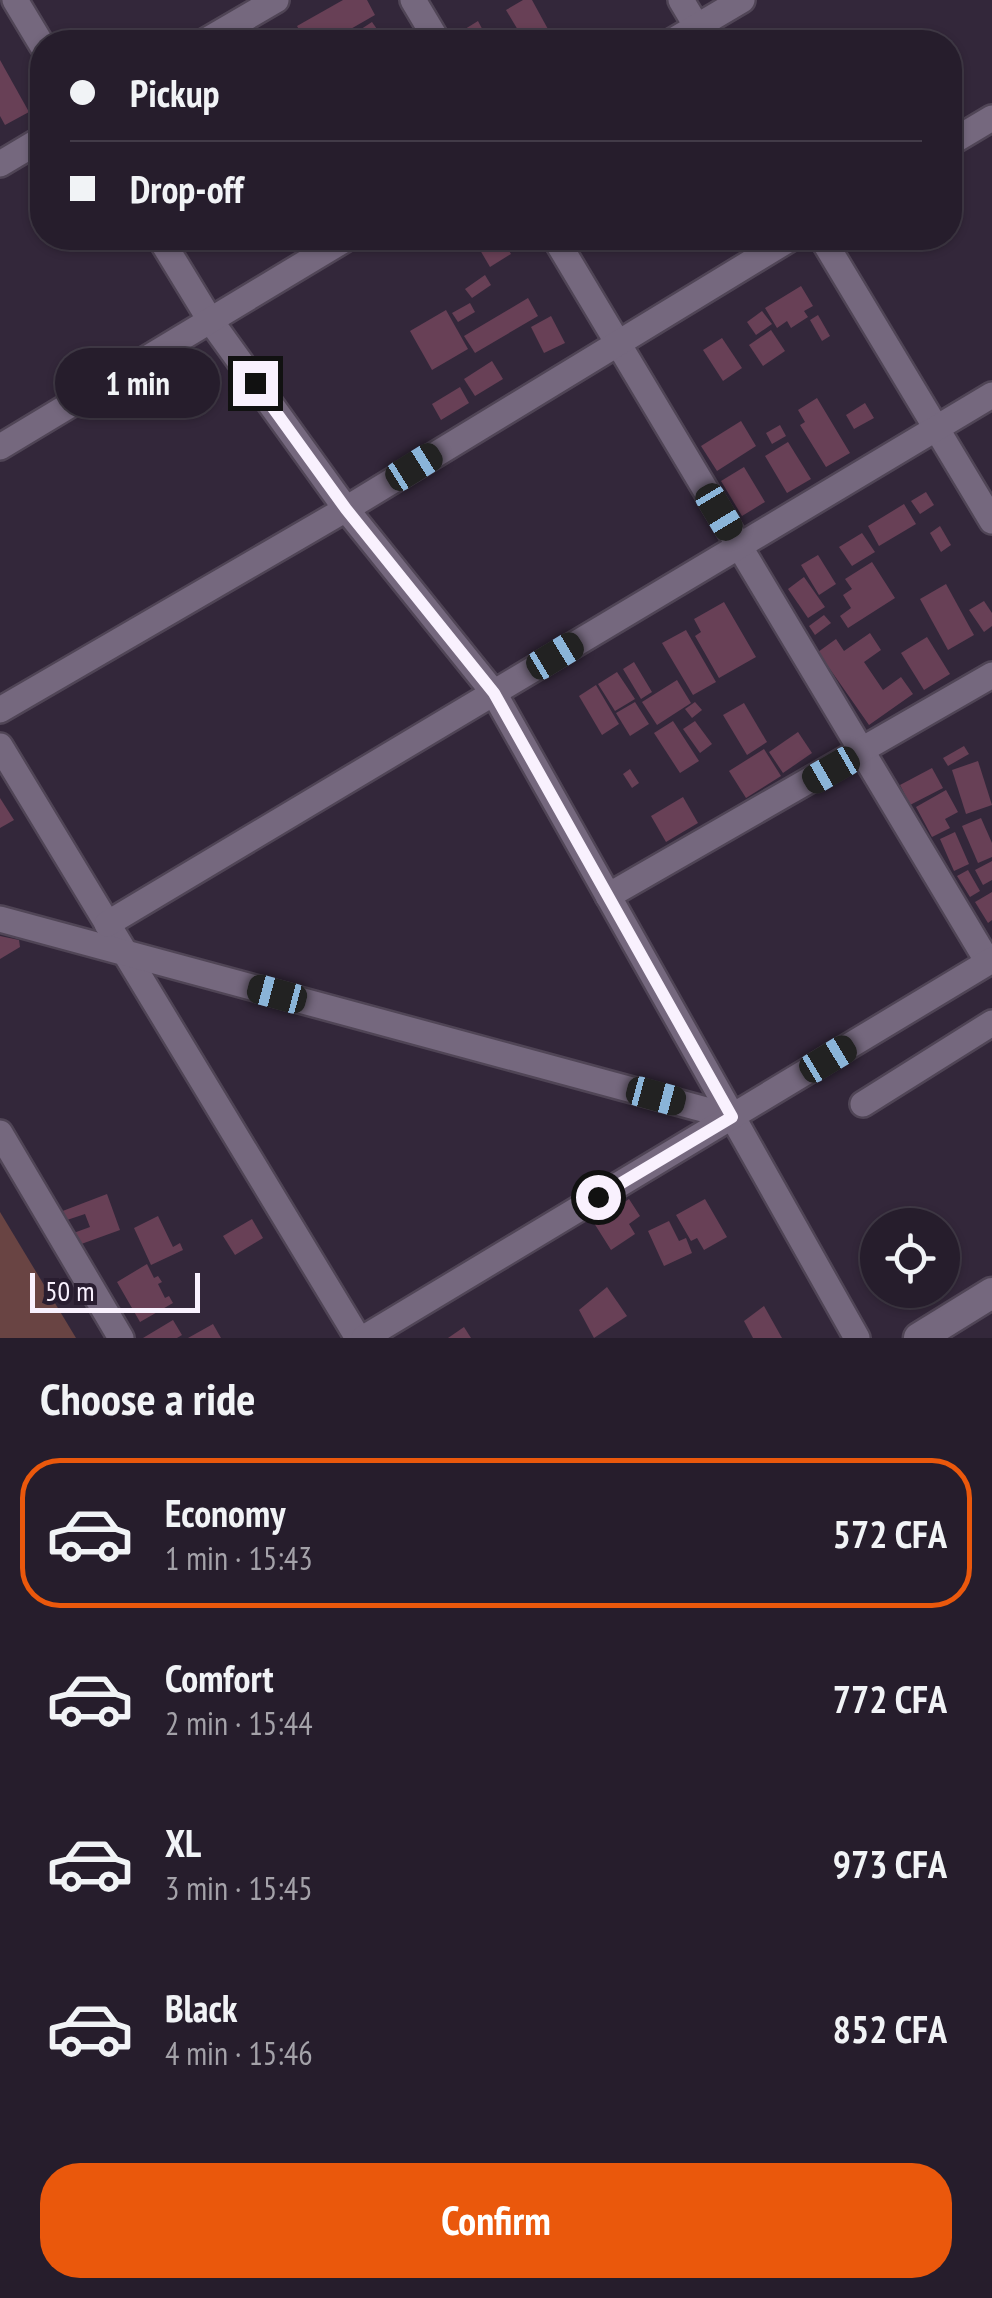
<!DOCTYPE html>
<meta charset="utf-8">
<style>
:root{--surface:#261d2c;--page:#322a38;--text:#f1f3f6;--muted:#a4a2a9;--line:#423b48;--accent:#ea580c}
body{margin:0;font-family:"PT Sans Narrow",sans-serif;background:var(--page);color:var(--text);height:100vh;display:flex;flex-direction:column;font-size:38px;white-space:nowrap}
*{box-sizing:border-box;margin:0}
p{font-size:32px;color:var(--muted)}
.icon{flex:none;width:55px;height:55px;fill:none;stroke:currentColor;stroke-width:2;stroke-linecap:round;stroke-linejoin:round}
.map{position:relative;height:1338px;overflow:hidden}
.drawer{display:flex;flex-direction:column;background:var(--surface);flex:1}
.drawer>*{flex:none}
.top-card{position:absolute;left:30px;top:30px;width:932px;height:220px;border-radius:40px;box-shadow:0 2px 8px #0004,0 0 0 2px var(--line);display:grid;align-content:center;height:220px;padding:0 40px;background:var(--surface)}
.fabs{position:absolute;left:860px;top:1208px;display:grid;gap:20px}
.fabs a{display:grid;place-items:center;width:100px;height:100px;border-radius:50%;background:var(--surface);box-shadow:0 2px 8px #0004,0 0 0 2px var(--line);font-size:50px}
.scale{position:absolute;left:30px;bottom:25px;width:170px;box-sizing:border-box;padding-left:10px;border:5px solid #f9f1fe;border-top:0;font-size:28px;line-height:35px;white-space:nowrap;color:#f9f1fe;-webkit-text-stroke:8px #291d30;paint-order:stroke}
.end{position:absolute;width:45px;height:45px;margin:-22px;border:12px solid #f9f1fe;background:#111;box-shadow:0 0 0 5px #111}
.from{border-radius:50%}
.bubble{position:absolute;height:70px;border-radius:35px;background:var(--surface);box-shadow:0 2px 8px #0004,0 0 0 2px var(--line);font-size:32px;font-weight:800;line-height:70px;text-align:center}
.car{position:absolute;width:30px;height:60px;margin:-30px -15px;border-radius:12px;box-shadow:0 0 8px 2px #0007;background:linear-gradient(#222 24%,#8ab4d8 0 40%,#222 0 76%,#8ab4d8 0 86%,#222 0)}
.top-card b{display:flex;align-items:center;gap:35px;height:95px;font-size:38px}
.top-card b+b{border-top:2px solid var(--line)}
.top-card i{width:25px;height:25px;background:var(--text)}
ul{padding:0;list-style:none}
li{display:flex;align-items:center;gap:30px;height:150px;margin:0 20px 15px;padding:0 20px;border:5px solid transparent;border-radius:40px}
li div{flex:1}
li b{display:block;font-size:38px}
li em{font-style:normal;font-weight:800}
li.active{border-color:var(--accent)}
li>.icon{width:90px;height:90px;stroke-width:1.5}
h2{padding:0 40px;font-size:45px;line-height:120px}
.primary-button{display:flex;gap:20px;margin-top:auto;padding:20px 40px}
.primary-button a{flex:1;height:115px;border-radius:40px;background:var(--accent);color:#fff;font-size:40px;font-weight:800;line-height:115px;text-align:center}
.map>svg:first-child{display:block}
.green{fill:#694443}
.building{fill:#684056}
.lines{fill:none;stroke-linecap:round;stroke-linejoin:round}
.minor-casing{stroke:#504556;stroke-width:30}
.tertiary-casing{stroke:#504556;stroke-width:35}
.minor{stroke:#75687e;stroke-width:25}
.tertiary{stroke:#75687e;stroke-width:30}
.route{stroke:#f9f1fe;stroke-width:12}
</style>
<div class="map">
<svg width="992" height="1338" viewBox="0 0 992 1338">
<rect width="100%" height="100%" fill="#33273a"/>
<polygon class="green" points="0,1212 76,1338 0,1338"/>
<g class="building">
<polygon points="343,0 367,0 375,15 328,42 306,42 297,26"/>
<polygon points="523,0 532,0 549,31 528,42 525,42 506,10"/>
<polygon points="478,21 489,42 462,42 457,34"/>
<polygon points="372,22 386,42 356,42 352,35"/>
<polygon points="0,60 29,112 5,125 0,116"/>
<polygon points="473,238 502,238 511,254 490,267"/>
<polygon points="485,275 491,285 472,298 465,289"/>
<polygon points="801,286 813,306 804,311 808,317 791,328 787,321 777,328 765,308"/>
<polygon points="528,298 538,316 475,353 464,336"/>
<polygon points="470,303 475,312 458,322 452,313"/>
<polygon points="446,310 468,349 432,370 410,331"/>
<polygon points="762,311 772,324 756,335 747,322"/>
<polygon points="818,315 830,336 822,341 810,320"/>
<polygon points="551,316 565,343 544,353 531,327"/>
<polygon points="771,330 785,351 763,366 749,345"/>
<polygon points="722,338 742,368 723,381 703,350"/>
<polygon points="492,361 503,379 475,396 464,379"/>
<polygon points="460,387 469,403 441,420 432,404"/>
<polygon points="817,398 850,453 826,467 800,425 805,422 798,410"/>
<polygon points="865,403 874,418 854,429 846,415"/>
<polygon points="741,421 756,446 717,471 701,446"/>
<polygon points="780,425 786,436 772,444 766,433"/>
<polygon points="788,442 811,479 787,493 765,456"/>
<polygon points="744,467 765,502 742,516 721,481"/>
<polygon points="926,492 934,505 920,514 911,501"/>
<polygon points="904,504 916,524 879,546 868,526"/>
<polygon points="940,526 951,545 941,552 930,533"/>
<polygon points="862,533 875,552 852,566 839,547"/>
<polygon points="818,555 836,584 819,595 801,565"/>
<polygon points="872,562 895,598 848,628 840,616 851,608 843,595 852,589 845,579"/>
<polygon points="804,577 825,607 808,618 788,589"/>
<polygon points="946,584 974,635 948,650 920,599"/>
<polygon points="984,601 992,613 992,626 984,632 969,610"/>
<polygon points="724,602 756,657 719,678 695,636 701,632 694,619"/>
<polygon points="824,615 831,623 815,635 809,626"/>
<polygon points="686,630 716,682 693,695 662,643"/>
<polygon points="870,633 881,650 864,662 883,690 901,677 913,694 869,725 818,652 836,639 844,651"/>
<polygon points="927,637 950,674 924,690 901,653"/>
<polygon points="634,662 652,692 641,699 623,669"/>
<polygon points="617,672 635,699 615,711 598,684"/>
<polygon points="677,680 691,703 657,725 642,702"/>
<polygon points="596,685 619,724 602,735 579,696"/>
<polygon points="635,702 649,724 630,736 616,713"/>
<polygon points="695,702 702,710 692,718 685,709"/>
<polygon points="744,703 767,742 747,755 723,715"/>
<polygon points="673,721 699,761 680,773 654,733"/>
<polygon points="695,721 712,744 700,753 683,729"/>
<polygon points="798,732 812,753 783,773 769,752"/>
<polygon points="964,746 969,754 948,766 943,758"/>
<polygon points="764,749 781,776 746,798 729,771"/>
<polygon points="978,761 992,805 966,814 952,770"/>
<polygon points="932,768 943,788 910,805 900,785"/>
<polygon points="630,769 639,783 632,788 623,774"/>
<polygon points="946,790 958,812 945,819 950,828 932,837 916,807"/>
<polygon points="683,797 698,823 666,842 651,816"/>
<polygon points="0,798 14,820 0,828"/>
<polygon points="981,818 992,843 992,857 978,863 962,826"/>
<polygon points="955,832 969,864 954,871 940,839"/>
<polygon points="992,861 992,880 983,885 975,870"/>
<polygon points="968,870 980,891 970,897 957,876"/>
<polygon points="992,892 992,920 988,923 975,902"/>
<polygon points="0,936 19,940 20,947 0,959"/>
<polygon points="107,1194 120,1230 73,1247 68,1235 90,1227 85,1214 64,1221 60,1212"/>
<polygon points="629,1199 640,1216 629,1224 635,1234 611,1250 594,1223"/>
<polygon points="705,1199 727,1237 704,1250 697,1238 691,1241 676,1215"/>
<polygon points="158,1216 173,1247 180,1243 183,1250 151,1265 134,1228"/>
<polygon points="252,1219 263,1238 235,1255 223,1236"/>
<polygon points="669,1221 679,1241 686,1238 692,1253 664,1266 648,1231"/>
<polygon points="147,1264 154,1278 158,1276 162,1282 158,1284 165,1298 169,1296 173,1303 140,1322 117,1282"/>
<polygon points="607,1287 627,1316 594,1338 579,1310"/>
<polygon points="764,1306 782,1338 753,1338 744,1321"/>
<polygon points="173,1320 182,1335 177,1338 143,1338"/>
<polygon points="213,1324 221,1338 188,1338"/>
<polygon points="464,1327 471,1338 448,1338"/>
</g>
<g class="lines">
<defs>
<g id="minor">
<polyline points="15,0 42,45"/>
<polyline points="413,0 438,42"/>
<polyline points="681,0 706,42"/>
<polyline points="204,42 276,0"/>
<polyline points="671,42 742,0"/>
<polyline points="950,143 992,118"/>
<polyline points="0,164 42,139"/>
<polyline points="160,238 210,320 346,509 494,693 857,1338"/>
<polyline points="555,238 988,962"/>
<polyline points="822,238 992,521"/>
<polyline points="0,447 347,238"/>
<polyline points="0,710 346,509 791,238"/>
<polyline points="0,746 358,1338"/>
<polyline points="608,896 992,675"/>
<polyline points="0,919 732,1117"/>
<polyline points="107,924 992,395"/>
<polyline points="863,1104 992,1023"/>
<polyline points="0,1133 121,1338"/>
<polyline points="364,1338 992,960"/>
</g>
<polyline id="tertiary" points="919,1338 992,1293"/>
</defs>
<use href="#minor" class="minor-casing"/>
<use href="#tertiary" class="tertiary-casing"/>
<use href="#minor" class="minor"/>
<use href="#tertiary" class="tertiary"/>
</g>
<g class="lines">
<polyline class="route" points="255,383 346,509 494,693 732,1117 598,1197"/>
</g>
</svg>
<div class="fabs">
<a><svg class="icon" aria-label="locate" viewBox="0 0 24 24"><circle cx="12" cy="12" r="6"/><path d="M12 2v4M12 18v4M2 12h4M18 12h4"/></svg></a>
</div>
<div class="scale">50 m</div>
<i class="end from" style="left:598px;top:1197px"></i>
<i class="end" style="left:255px;top:383px"></i>
<div class="bubble" style="left:55px;top:348px;width:165px">1 min</div>
<i class="car" style="left:414px;top:467px;rotate:58deg"></i>
<i class="car" style="left:719px;top:512px;rotate:149deg"></i>
<i class="car" style="left:555px;top:656px;rotate:59deg"></i>
<i class="car" style="left:831px;top:770px;rotate:240deg"></i>
<i class="car" style="left:277px;top:994px;rotate:285deg"></i>
<i class="car" style="left:828px;top:1059px;rotate:59deg"></i>
<i class="car" style="left:656px;top:1096px;rotate:105deg"></i>
<div class="top-card">
<b><i class="from"></i>Pickup</b>
<b><i></i>Drop-off</b>
</div>
</div>
<section class="drawer">
<h2>Choose a ride</h2>
<ul>
<li class="active"><svg class="icon" aria-label="car" viewBox="0 0 24 24"><path d="M5 17H2v-5l4-1 3-4h7l3 4 3 1v5h-3M9 17h6M6 11h13"/><circle cx="7" cy="17" r="2"/><circle cx="17" cy="17" r="2"/></svg><div><b>Economy</b><p>1 min · 15:43</p></div><em>572 CFA</em></li>
<li><svg class="icon" aria-label="car" viewBox="0 0 24 24"><path d="M5 17H2v-5l4-1 3-4h7l3 4 3 1v5h-3M9 17h6M6 11h13"/><circle cx="7" cy="17" r="2"/><circle cx="17" cy="17" r="2"/></svg><div><b>Comfort</b><p>2 min · 15:44</p></div><em>772 CFA</em></li>
<li><svg class="icon" aria-label="car" viewBox="0 0 24 24"><path d="M5 17H2v-5l4-1 3-4h7l3 4 3 1v5h-3M9 17h6M6 11h13"/><circle cx="7" cy="17" r="2"/><circle cx="17" cy="17" r="2"/></svg><div><b>XL</b><p>3 min · 15:45</p></div><em>973 CFA</em></li>
<li><svg class="icon" aria-label="car" viewBox="0 0 24 24"><path d="M5 17H2v-5l4-1 3-4h7l3 4 3 1v5h-3M9 17h6M6 11h13"/><circle cx="7" cy="17" r="2"/><circle cx="17" cy="17" r="2"/></svg><div><b>Black</b><p>4 min · 15:46</p></div><em>852 CFA</em></li>
</ul>
<div class="primary-button"><a>Confirm</a></div>
</section>
